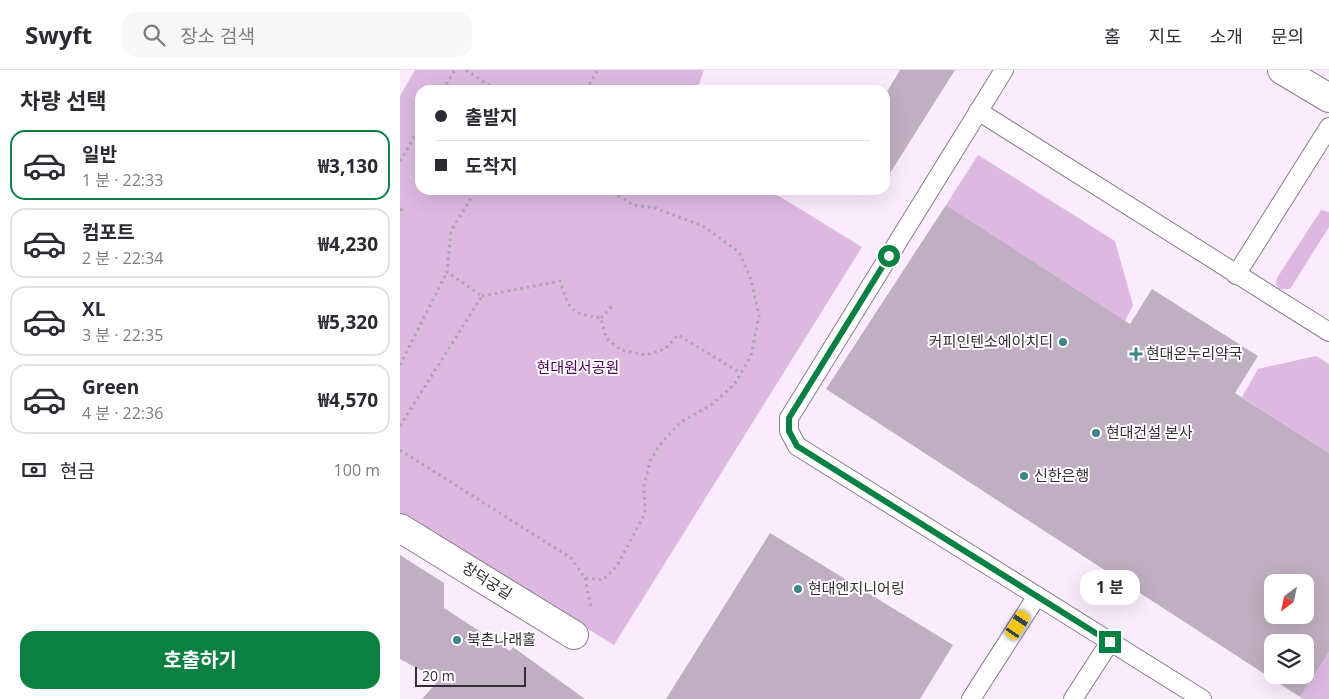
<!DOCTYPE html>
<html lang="ko">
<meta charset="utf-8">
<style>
:root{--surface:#fff;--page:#f7f7f7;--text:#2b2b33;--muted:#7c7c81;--line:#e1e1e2;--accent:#0b8043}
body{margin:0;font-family:"Open Sans","Noto Sans KR",sans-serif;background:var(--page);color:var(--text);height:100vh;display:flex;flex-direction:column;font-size:19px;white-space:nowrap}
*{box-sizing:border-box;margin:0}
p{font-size:16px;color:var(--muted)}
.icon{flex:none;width:28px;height:28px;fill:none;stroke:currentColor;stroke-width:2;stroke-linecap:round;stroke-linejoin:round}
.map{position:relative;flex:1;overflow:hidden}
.panel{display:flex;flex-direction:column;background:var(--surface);width:400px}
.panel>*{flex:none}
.top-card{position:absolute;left:15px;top:15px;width:475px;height:110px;border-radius:15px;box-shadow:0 5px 20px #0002;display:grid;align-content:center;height:110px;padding:0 20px;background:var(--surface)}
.needle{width:32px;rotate:213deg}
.controls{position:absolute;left:864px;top:504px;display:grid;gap:10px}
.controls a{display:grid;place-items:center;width:50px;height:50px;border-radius:10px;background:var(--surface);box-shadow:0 5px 20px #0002;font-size:25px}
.scale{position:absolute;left:15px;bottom:12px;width:111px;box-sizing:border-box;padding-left:5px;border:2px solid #342d35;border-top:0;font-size:14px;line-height:18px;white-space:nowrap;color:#342d35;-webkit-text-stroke:4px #fff;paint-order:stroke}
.end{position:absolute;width:22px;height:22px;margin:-11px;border:6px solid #0b8043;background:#fff;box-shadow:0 0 0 2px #fff}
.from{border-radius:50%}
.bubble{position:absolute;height:35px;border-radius:15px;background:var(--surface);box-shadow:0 5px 20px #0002;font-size:16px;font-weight:700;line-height:35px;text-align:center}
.car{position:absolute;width:15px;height:30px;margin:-15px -8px;border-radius:6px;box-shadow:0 0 4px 1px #0007;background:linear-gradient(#f5c518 24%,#345 0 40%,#f5c518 0 76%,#345 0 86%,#f5c518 0)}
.top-card b{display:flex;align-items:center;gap:18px;height:48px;font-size:19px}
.top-card b+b{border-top:1px solid var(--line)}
.top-card i{width:12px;height:12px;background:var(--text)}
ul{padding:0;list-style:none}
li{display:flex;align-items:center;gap:15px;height:70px;margin:0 10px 8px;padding:0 10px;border:2px solid var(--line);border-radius:15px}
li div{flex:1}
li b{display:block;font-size:19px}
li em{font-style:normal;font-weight:700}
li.active{border-color:var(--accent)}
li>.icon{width:45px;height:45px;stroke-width:1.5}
h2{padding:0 20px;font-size:22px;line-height:60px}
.pay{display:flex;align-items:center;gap:12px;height:55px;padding:0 20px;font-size:19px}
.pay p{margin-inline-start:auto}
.primary-button{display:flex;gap:10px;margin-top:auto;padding:10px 20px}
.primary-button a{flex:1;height:58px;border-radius:15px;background:var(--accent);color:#fff;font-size:20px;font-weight:700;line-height:58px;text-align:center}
header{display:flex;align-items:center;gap:30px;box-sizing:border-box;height:70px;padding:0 25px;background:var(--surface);border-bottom:1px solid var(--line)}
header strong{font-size:24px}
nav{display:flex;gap:28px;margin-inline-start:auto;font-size:18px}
.search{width:350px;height:45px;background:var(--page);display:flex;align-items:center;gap:12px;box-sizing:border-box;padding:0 18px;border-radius:15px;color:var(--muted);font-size:19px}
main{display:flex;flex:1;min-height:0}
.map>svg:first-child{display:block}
.green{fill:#ddb9e2}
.building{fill:#c0aec2;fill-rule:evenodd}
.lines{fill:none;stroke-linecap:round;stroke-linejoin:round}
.service-casing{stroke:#8b7b8e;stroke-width:20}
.minor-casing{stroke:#8b7b8e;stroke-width:30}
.primary-casing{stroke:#8b7b8e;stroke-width:30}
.path{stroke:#afa3b0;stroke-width:3;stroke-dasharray:2.5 4;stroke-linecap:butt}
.service{stroke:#fff;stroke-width:18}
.minor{stroke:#fff;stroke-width:28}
.primary{stroke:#fff;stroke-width:28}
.route{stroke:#0b8043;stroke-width:6}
.poi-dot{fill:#3c8588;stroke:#fff;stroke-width:2}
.labels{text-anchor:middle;stroke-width:4;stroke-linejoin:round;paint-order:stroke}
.poi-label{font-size:15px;fill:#342d35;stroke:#fff;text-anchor:start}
.park-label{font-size:15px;fill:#4a0054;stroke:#fff}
.street-label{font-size:15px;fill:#342d35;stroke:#fff}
</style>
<header>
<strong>Swyft</strong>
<div class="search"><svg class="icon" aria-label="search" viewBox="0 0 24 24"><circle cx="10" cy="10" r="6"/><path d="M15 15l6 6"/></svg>장소 검색</div>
<nav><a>홈</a><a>지도</a><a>소개</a><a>문의</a></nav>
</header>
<main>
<section class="panel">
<h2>차량 선택</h2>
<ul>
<li class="active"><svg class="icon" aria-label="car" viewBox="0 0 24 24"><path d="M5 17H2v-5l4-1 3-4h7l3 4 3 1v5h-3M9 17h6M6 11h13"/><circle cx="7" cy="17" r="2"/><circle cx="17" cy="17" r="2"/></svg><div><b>일반</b><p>1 분 · 22:33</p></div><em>₩3,130</em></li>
<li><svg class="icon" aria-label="car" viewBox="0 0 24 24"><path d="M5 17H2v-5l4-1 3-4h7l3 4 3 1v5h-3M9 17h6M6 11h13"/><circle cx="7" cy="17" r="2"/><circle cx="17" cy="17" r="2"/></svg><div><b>컴포트</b><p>2 분 · 22:34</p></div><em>₩4,230</em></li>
<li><svg class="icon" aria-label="car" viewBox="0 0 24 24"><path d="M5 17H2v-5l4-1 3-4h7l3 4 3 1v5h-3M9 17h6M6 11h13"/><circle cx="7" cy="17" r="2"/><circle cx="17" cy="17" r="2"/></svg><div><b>XL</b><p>3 분 · 22:35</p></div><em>₩5,320</em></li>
<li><svg class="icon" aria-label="car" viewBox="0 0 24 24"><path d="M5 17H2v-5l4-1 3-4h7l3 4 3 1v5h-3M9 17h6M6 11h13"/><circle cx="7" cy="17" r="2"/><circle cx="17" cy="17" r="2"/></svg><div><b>Green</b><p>4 분 · 22:36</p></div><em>₩4,570</em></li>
</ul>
<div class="pay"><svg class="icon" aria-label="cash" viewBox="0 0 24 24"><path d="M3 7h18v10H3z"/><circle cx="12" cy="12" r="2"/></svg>현금<p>100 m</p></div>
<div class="primary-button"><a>호출하기</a></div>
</section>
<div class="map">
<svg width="929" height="629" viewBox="0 0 929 629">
<rect width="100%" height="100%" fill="#fbecfd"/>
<g class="green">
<polygon points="15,0 304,0 297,20 217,20 215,17 212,20 20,20 20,120 369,120 462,177 214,575 0,443 0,26"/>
<polygon points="578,85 715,171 733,235 725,251 546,135"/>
<polygon points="921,140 929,142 929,157 890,219 879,219 876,214 877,208"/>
<polygon points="916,286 929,294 929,383 842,327 858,299"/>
<polygon points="929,582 929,629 903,629 900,627"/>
</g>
<g class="building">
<polygon points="500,0 555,0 485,111 485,25"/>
<path d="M546 135 730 254 752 219 858 286 835 323 929 383V582L900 627 426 319ZM872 512H905V545H872ZM872 572H905V605H872Z"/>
<polygon points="370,463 553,575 520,629 266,629"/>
<polygon points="0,485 44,513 44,538 110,581 113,577 185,629 22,629 39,610 0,589"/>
</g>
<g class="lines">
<defs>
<g id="service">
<polyline points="604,0 389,348 389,361 397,376 802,629"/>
<polyline points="578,41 929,262"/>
<polyline points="836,205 929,57"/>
<polyline points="571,629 637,526"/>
<polyline points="673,629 710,572"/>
</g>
<polyline id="minor" points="0,458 174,565"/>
<polyline id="primary" points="882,0 929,28"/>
</defs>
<use href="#service" class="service-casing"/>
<use href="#minor" class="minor-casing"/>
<use href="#primary" class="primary-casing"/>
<g class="path">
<polyline points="66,0 96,20"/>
<polyline points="43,20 55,0"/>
<polyline points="186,20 198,0"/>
<polyline points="0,91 20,58"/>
<polyline points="0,139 2,140 0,142"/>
<path d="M82 226 160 211C169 239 170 244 201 248L206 268 221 280 246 285 265 279 278 265 341 303"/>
<polyline points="201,248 212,236"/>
<polyline points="0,295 47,202"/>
<polyline points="0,356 82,226 47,202 51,161 76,120"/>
<polyline points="0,380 171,488 185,508 203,510 217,496 245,443 244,416 250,391 262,372 281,352 311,335 334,315 351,286 359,245 351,210 339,182 303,156 255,138 233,135 210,120"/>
<polyline points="185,508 191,537"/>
</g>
<use href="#service" class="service"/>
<use href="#minor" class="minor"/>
<use href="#primary" class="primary"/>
</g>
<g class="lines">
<polyline class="route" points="489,186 389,348 389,361 397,376 710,572"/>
</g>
<g class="poi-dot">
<circle cx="663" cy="272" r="5"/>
<path d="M733.5 276.5h5v5h5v5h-5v5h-5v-5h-5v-5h5z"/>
<circle cx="696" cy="363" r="5"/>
<circle cx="624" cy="406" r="5"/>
<circle cx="398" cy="519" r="5"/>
<circle cx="57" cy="570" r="5"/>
</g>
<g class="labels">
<g class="poi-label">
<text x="653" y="277" text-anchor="end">커피인텐소에이치디</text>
<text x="746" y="289">현대온누리약국</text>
<text x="706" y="368">현대건설 본사</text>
<text x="634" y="411">신한은행</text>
<text x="408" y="524">현대엔지니어링</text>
<text x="67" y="575">북촌나래홀</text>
</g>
<g class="park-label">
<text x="178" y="303">현대원서공원</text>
</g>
<g class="street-label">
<text transform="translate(87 511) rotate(32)" y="5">창덕궁길</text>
</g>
</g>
</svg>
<div class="controls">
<a><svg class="needle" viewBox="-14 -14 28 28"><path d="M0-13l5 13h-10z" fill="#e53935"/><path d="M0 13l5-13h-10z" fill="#7c7c81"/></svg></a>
<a><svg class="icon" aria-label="layers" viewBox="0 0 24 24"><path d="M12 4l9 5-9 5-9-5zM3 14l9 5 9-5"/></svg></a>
</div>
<div class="scale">20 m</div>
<i class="end from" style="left:489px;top:186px"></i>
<i class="end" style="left:710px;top:572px"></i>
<div class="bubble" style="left:680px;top:500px;width:60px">1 분</div>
<i class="car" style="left:618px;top:555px;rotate:33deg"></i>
<div class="top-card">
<b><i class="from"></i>출발지</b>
<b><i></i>도착지</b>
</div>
</div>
</main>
